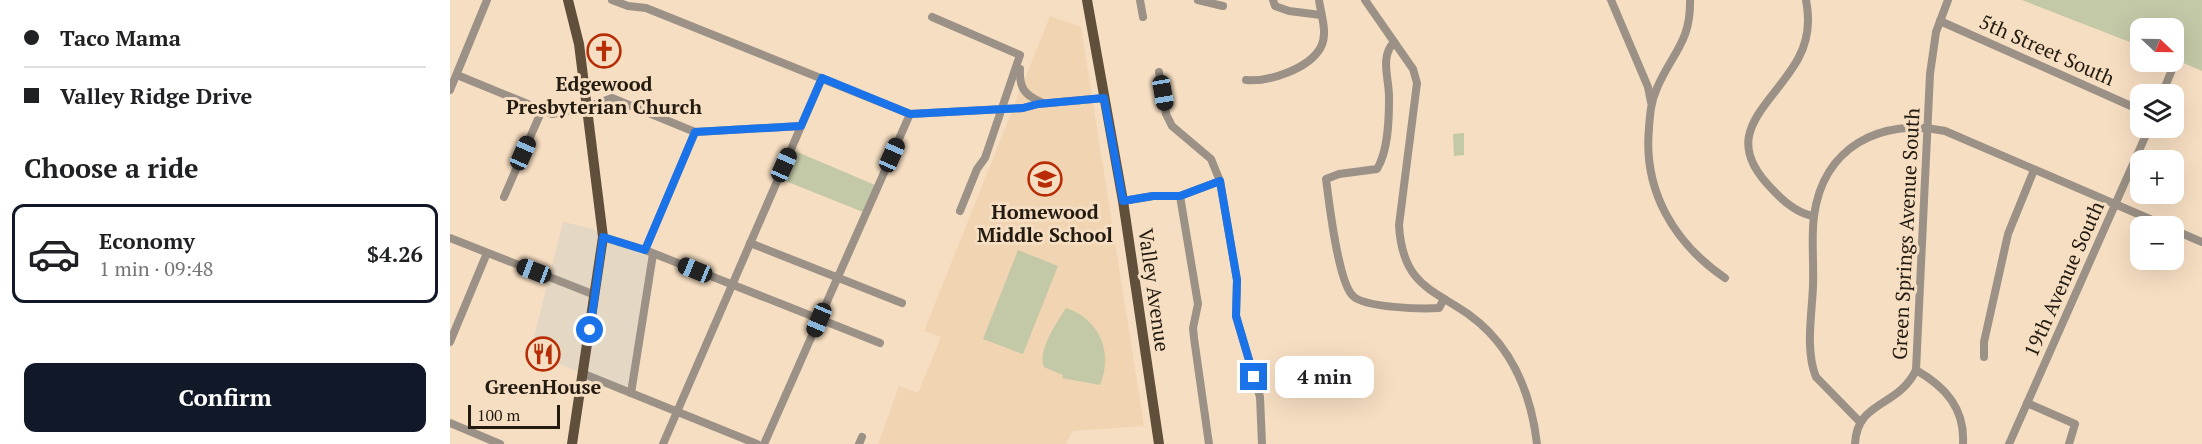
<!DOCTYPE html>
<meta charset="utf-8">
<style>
:root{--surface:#fff;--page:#f6f6f6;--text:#202124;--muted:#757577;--line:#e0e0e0;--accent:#111827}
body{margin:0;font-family:"PT Serif",serif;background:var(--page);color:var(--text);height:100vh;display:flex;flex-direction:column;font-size:22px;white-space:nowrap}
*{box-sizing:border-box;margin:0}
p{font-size:20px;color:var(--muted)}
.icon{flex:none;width:33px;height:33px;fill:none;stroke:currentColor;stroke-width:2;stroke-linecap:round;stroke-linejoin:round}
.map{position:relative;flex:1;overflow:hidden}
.side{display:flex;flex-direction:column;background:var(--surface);width:450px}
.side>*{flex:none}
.top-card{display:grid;align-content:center;height:132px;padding:0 24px;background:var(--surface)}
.needle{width:39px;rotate:112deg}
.fabs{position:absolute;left:1680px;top:18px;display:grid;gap:12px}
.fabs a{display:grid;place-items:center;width:54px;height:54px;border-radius:12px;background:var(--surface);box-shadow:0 6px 24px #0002;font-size:30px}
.scale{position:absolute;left:18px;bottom:15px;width:92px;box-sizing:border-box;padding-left:6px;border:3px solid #231a10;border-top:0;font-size:16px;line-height:21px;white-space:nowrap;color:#231a10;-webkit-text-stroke:4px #f6dec2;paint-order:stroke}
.end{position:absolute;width:27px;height:27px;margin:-14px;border:8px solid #1a73e8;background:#fff;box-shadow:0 0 0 3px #fff}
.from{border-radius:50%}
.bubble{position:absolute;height:42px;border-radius:12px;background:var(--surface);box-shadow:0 6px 24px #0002;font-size:20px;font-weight:700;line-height:42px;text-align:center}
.car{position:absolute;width:18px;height:36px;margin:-18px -9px;border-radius:8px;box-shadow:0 0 4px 2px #0007;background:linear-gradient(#222 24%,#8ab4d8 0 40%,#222 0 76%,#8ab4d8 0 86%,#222 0)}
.top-card b{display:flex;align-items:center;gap:21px;height:57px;font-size:22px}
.top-card b+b{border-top:2px solid var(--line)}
.top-card i{width:15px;height:15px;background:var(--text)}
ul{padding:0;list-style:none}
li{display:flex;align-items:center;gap:18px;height:99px;margin:0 12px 9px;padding:0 12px;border:3px solid transparent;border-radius:12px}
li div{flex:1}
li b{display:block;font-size:22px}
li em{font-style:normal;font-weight:700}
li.selected{border-color:var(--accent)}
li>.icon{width:54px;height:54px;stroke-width:1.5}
h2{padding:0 24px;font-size:27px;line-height:72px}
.button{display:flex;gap:12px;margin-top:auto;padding:12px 24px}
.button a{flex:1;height:69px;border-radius:12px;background:var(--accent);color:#fff;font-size:24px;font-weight:700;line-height:69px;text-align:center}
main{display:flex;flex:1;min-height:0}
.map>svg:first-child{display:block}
.commercial{fill:#e4d7c3}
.built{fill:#f1d4b2}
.green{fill:#c3c8a7}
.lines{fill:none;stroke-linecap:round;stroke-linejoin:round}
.minor{stroke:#9b9186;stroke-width:8}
.major{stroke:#604f3b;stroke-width:10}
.route{stroke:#1a73e8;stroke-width:8}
.labels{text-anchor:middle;stroke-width:6;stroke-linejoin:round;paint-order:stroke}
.street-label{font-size:20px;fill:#231a10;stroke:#f6dec2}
.poi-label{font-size:20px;font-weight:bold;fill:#231a10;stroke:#f6dec2}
</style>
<main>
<section class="side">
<div class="top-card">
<b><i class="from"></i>Taco Mama</b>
<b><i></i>Valley Ridge Drive</b>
</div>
<h2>Choose a ride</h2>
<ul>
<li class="selected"><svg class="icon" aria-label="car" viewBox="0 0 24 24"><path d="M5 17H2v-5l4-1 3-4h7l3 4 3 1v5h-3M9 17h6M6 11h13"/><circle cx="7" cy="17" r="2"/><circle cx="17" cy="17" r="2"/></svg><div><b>Economy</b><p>1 min · 09:48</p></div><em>$4.26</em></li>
</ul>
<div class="button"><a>Confirm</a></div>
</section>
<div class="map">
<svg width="1752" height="444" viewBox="0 0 1752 444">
<rect width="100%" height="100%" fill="#f6dec2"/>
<polygon class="commercial" points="113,222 144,229 151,237 200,255 180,391 80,353"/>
<polygon class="built" points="600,16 631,27 694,426 623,431 616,444 428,444 449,386 468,393 491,337 474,331"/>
<g class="green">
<polygon points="1572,0 1752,0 1752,71 1724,59 1724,28 1690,28 1690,46"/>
<polygon points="1014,133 1014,155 1004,156 1003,134"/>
<polygon points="345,151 425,185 413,212 333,180"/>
<polygon points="568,250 608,266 573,354 533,339"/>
<path d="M616 308C649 319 664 352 650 385L612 378 613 375 594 367C587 351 607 322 616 308Z"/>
</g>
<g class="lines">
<g class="minor">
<polyline points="162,0 178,6 196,8 460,114 573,108 588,104 654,98"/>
<polyline points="690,0 693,17"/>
<polyline points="748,0 773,6"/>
<polyline points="823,0 825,6 839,11 871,15"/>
<path d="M915 0 963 69 967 83 949 225C953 298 998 289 1039 332 1069 363 1082 402 1087 444"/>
<polyline points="1161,0 1198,87 1201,102"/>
<path d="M1240 0C1241 42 1222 53 1207 88 1201 101 1200 114 1199 128 1193 191 1224 243 1275 278"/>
<path d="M1356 0C1360 20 1358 41 1348 59 1321 107 1267 134 1322 189 1333 201 1348 214 1364 216"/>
<polyline points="482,17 570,55 535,158 527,169 510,211"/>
<polyline points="1490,21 1690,110"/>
<path d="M944 42C929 58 940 80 939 100 939 122 938 151 927 169L889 174 876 179C879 202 888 282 903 296 915 308 972 309 989 308L994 299"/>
<path d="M570 69C569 87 574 95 591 102"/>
<polyline points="709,72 716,114 722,126 761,159 770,181 787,280 786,316 810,397 812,444"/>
<polyline points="7,75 102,114 138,107 162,98 245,132 351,126"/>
<path d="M796 80C819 82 859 69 871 47 878 33 871 15 869 0"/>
<polyline points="0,90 37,0"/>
<polyline points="1712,94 1726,60"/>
<polyline points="730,196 748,304 743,328 744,338 759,444"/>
<polyline points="54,197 92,110"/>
<polyline points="673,201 703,196 730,196 770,181"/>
<polyline points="1724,230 1752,242"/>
<polyline points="153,237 195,250 430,343"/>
<polyline points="0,238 145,295"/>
<polyline points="300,243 452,303"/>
<polyline points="195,250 245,132"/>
<polyline points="0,342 37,253"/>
<polyline points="1534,357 1534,342 1558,234 1584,170"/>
<path d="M1466 370C1496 387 1515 409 1513 444"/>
<polyline points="134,374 307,444"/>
<polyline points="181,393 203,254"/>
<polyline points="1577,403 1625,424 1619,444"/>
<path d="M1410 422 1366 377C1355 350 1362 314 1363 286 1364 263 1361 238 1364 216 1373 147 1431 117 1495 131L1716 226"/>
<polyline points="0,423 50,444"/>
<polyline points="213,444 372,78"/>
<polyline points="314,444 460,114"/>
<polyline points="409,444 412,437"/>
<path d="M1405 444C1407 400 1448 408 1466 370L1480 74 1486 32 1498 0"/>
<polyline points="1559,444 1699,128"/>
</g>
<g class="major">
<polyline points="118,0 129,44 153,237 122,444"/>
<polyline points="637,0 673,201 709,444"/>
</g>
</g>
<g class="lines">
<polyline class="route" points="140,330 153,237 195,250 245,132 351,126 372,78 460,114 573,108 588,104 654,98 673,201 703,196 730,196 770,181 787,280 786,316 804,377"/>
</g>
<defs>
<symbol id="church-ring" viewBox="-11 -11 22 22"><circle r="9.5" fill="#f6dec2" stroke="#b72d06" stroke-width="1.5"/><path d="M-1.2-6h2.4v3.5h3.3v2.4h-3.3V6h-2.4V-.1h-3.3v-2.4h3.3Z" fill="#b72d06"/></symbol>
<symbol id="school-ring" viewBox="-11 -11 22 22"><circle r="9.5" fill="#f6dec2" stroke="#b72d06" stroke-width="1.5"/><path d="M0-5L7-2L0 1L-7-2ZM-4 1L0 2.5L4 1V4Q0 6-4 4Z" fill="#b72d06"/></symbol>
<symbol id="restaurant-ring" viewBox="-11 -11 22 22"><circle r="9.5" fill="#f6dec2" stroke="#b72d06" stroke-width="1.5"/><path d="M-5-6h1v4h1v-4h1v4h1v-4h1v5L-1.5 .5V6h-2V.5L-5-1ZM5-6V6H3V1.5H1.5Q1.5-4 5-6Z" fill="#b72d06"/></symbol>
</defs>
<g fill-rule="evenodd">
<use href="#church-ring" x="135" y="32" width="38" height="38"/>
<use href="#school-ring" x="576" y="160" width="38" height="38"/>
<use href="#restaurant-ring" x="74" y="335" width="38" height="38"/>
</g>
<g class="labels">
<g class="street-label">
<text transform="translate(1597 50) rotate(24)" y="7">5th Street South</text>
<text transform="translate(1456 234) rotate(-87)" y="7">Green Springs Avenue South</text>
<text transform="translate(1614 279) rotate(-66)" y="7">19th Avenue South</text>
<text transform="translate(704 290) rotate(82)" y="7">Valley Avenue</text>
</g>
<g class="poi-label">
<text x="154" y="91">Edgewood<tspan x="154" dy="23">Presbyterian Church</tspan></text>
<text x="595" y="219">Homewood<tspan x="595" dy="23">Middle School</tspan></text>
<text x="93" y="394">GreenHouse</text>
</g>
</g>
</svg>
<div class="fabs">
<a><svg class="needle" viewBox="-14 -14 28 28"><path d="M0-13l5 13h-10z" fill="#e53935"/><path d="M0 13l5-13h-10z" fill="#757577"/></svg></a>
<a><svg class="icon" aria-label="layers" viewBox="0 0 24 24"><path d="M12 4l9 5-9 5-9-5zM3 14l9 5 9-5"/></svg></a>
<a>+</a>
<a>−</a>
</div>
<div class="scale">100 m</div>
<i class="end from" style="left:140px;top:330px"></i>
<i class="end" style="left:804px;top:377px"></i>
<div class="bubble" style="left:825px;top:356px;width:99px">4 min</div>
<i class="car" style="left:713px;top:93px;rotate:170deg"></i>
<i class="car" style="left:73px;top:153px;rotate:24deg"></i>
<i class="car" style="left:442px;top:155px;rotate:24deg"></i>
<i class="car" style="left:334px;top:165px;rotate:24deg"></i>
<i class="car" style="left:245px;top:270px;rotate:292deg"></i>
<i class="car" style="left:84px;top:271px;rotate:291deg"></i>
<i class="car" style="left:369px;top:320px;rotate:203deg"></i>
</div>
</main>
